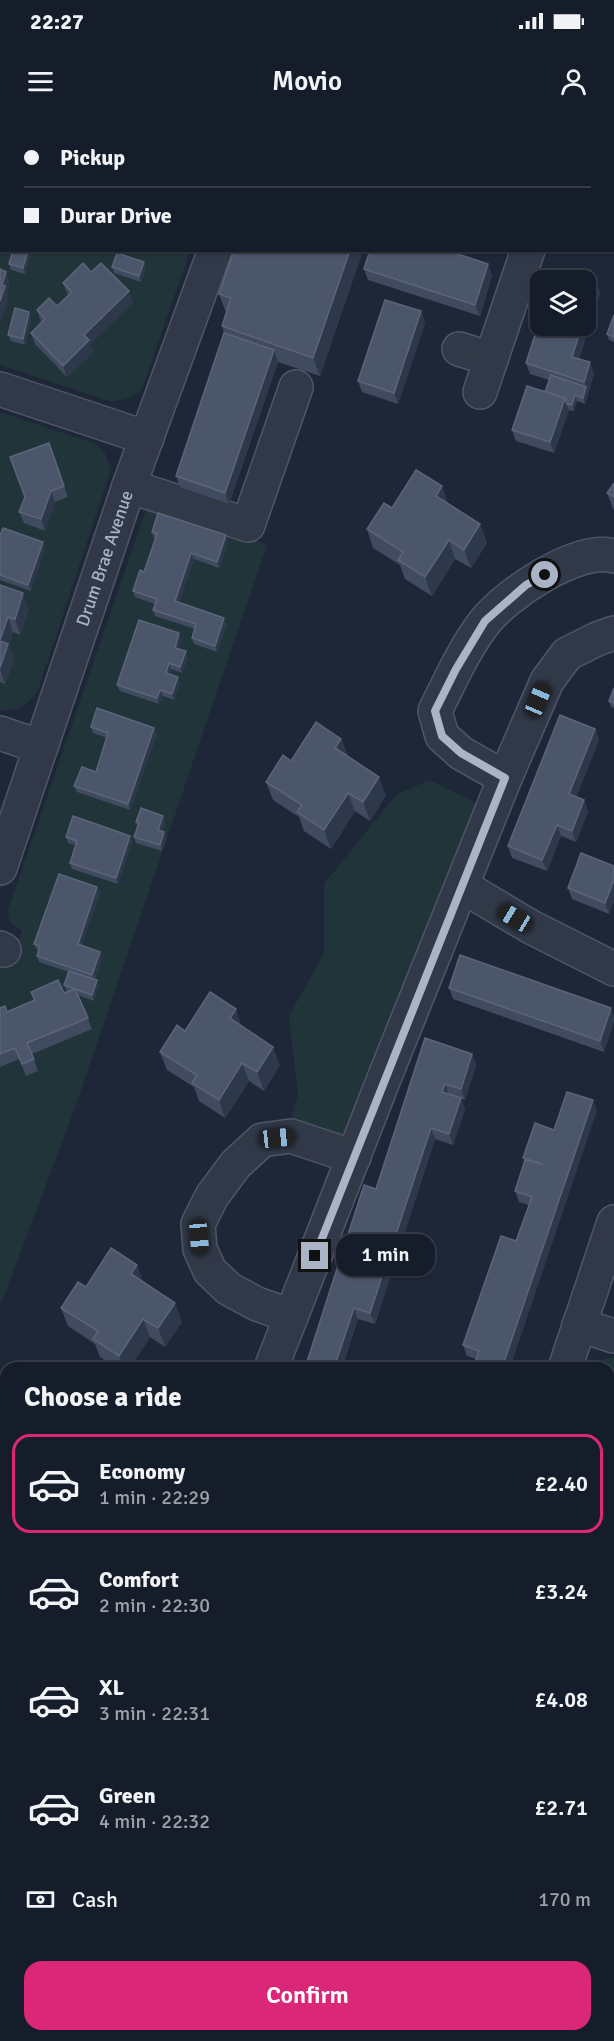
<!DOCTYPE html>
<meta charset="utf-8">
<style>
:root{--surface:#161d2a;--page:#1f2632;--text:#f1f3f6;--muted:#9ea2a8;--line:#353b47;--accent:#db2777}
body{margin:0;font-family:Signika,sans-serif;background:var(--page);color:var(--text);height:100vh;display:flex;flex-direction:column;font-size:22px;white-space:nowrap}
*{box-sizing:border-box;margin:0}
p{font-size:20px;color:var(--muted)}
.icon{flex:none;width:33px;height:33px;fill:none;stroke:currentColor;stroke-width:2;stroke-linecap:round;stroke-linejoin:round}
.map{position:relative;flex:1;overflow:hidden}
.side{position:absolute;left:0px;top:1242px;width:615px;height:680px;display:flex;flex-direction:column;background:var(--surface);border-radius:18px 18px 0 0;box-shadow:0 2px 4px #0004,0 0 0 2px var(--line)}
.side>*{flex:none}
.top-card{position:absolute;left:0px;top:0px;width:615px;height:132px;box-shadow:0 2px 4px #0004,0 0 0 2px var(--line);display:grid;align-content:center;height:132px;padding:0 24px;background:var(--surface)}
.buttons{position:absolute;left:530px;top:150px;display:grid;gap:12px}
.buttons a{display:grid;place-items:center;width:66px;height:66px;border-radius:12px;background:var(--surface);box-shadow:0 2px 4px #0004,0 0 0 2px var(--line);font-size:30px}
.end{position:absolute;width:27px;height:27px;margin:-14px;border:8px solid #abb3c6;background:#111;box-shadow:0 0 0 3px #111}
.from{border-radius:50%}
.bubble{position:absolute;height:42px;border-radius:18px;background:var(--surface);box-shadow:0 2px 4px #0004,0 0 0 2px var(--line);font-size:20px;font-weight:600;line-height:42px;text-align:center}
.car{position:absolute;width:18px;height:36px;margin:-18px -9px;border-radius:8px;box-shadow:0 0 4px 2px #0007;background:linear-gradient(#222 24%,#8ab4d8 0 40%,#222 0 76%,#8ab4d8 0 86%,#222 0)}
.top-card b{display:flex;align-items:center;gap:21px;height:57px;font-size:22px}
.top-card b+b{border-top:2px solid var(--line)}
.top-card i{width:15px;height:15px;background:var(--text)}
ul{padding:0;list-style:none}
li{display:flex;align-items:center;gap:18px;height:99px;margin:0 12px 9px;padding:0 12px;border:3px solid transparent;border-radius:18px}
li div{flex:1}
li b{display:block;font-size:22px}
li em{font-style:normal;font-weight:600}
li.current{border-color:var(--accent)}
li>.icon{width:54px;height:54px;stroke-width:1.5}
h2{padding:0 24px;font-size:27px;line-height:72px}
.pay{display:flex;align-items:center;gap:15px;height:66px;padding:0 24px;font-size:22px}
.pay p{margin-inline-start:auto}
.button{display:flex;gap:12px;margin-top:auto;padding:12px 24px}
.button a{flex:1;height:69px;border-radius:18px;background:var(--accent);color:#fff;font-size:24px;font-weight:600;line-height:69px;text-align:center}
.status{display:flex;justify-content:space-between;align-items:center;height:42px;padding:0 30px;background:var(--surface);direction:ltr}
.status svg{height:16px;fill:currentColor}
header{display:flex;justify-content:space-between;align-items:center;height:78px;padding:0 24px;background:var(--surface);font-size:27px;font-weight:600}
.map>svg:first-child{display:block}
.green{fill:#203439}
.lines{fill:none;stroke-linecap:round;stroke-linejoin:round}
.minor-casing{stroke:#4f5667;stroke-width:36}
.major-casing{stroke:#3b4252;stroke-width:36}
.minor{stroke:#313948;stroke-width:33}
.major{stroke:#4f5869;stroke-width:33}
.wall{fill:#414b60}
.shaded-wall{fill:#2e384b}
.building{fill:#4c566b;stroke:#5b6579;stroke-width:1.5}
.route{stroke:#abb3c6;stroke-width:8}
.labels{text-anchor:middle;stroke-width:5;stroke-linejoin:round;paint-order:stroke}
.street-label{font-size:18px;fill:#abb3c6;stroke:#171e2d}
</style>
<div class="status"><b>22:27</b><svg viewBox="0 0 49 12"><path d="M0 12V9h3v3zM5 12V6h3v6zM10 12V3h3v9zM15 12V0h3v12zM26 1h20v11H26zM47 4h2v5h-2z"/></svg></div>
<header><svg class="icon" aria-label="menu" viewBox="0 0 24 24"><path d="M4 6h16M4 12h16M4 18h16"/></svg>Movio<svg class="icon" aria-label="person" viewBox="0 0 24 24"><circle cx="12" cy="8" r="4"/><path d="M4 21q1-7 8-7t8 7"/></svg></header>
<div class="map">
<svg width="614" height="1921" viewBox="0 0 614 1921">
<rect width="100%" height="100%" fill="#1e2738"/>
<g class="green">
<path d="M0 0 132 1 2 2V130L190 131 142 269C131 279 123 281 109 281L0 245Z"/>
<polygon points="408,0 614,0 614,82 614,2 408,2"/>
<path d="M0 292 96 324 105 333 111 350 38 570C28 585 18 592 0 590Z"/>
<path d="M149 381 267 425 77 982 0 1187V846L8 849 22 811C12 805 8 802 8 790Z"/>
<polygon points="429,660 477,683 345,1018 291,999 298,974 289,896 324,833 324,764 396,675"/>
<polygon points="614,1237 614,1908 609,1921 346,1921 348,1916 609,1916 609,1248 587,1248 593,1242"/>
<polygon points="0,1315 6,1317 6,1535 0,1541"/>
<polygon points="0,1691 6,1695 6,1826 0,1828"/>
</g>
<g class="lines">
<defs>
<g id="minor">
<polyline points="390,2 390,0"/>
<polyline points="459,229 491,239"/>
<polyline points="0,269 147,318"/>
<polyline points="480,272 528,130"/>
<polyline points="129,366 248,405 296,267"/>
<polyline points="0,613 41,627"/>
<path d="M505 658 461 633 442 616 435 591C450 561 464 529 484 503 505 475 579 425 614 436"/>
<path id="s1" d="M0 748 129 366 215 130"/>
<polyline points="462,766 531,807 614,849"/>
<polyline points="0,828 4,830"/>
<polyline points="291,1196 257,1184 229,1169 210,1151 200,1129 198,1104 212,1076 236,1044 262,1020 291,1016 354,1037"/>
<polyline points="579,1205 614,1216"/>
<polyline points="271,1248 385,956 505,658 547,561 567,534 597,519 614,513"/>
<polyline points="565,1248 614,1102"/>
<polyline points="6,1631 6,1645"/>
<polyline points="0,1854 6,1856"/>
<polyline points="158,1916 172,1921"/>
<polyline points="0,1920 6,1906"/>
<polyline points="331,1921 333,1916"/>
</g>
<polyline id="major" points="260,0 264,2"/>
</defs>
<use href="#minor" class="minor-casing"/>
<use href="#major" class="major-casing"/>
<use href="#minor" class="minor"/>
<use href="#major" class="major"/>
</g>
<g class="wall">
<polygon points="449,0 475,0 475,2 454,2"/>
<polygon points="32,130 25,154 11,150 9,144"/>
<polygon points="363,130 320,256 278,242 229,384 180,367 176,356 224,213 222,206 226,193 219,174"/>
<polygon points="112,147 146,148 141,162 114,153"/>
<polygon points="364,149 492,155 480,196 368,160"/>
<polygon points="91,152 129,171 133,183 90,224 93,232 67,257 35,224 31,213 41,202 37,190 57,186 68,175 63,163"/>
<polygon points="596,161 600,173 579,239 594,253 585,284 577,281 574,291 569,290 554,333 516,321 512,310 545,272 549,260 530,254 526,243"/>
<polygon points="421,191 425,203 398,284 362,272 358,261"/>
<polygon points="614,195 614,222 609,220 607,214"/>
<polygon points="31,198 25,225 11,221 8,215"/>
<polygon points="49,323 68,377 55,382 45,411 24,403 19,392"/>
<polygon points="614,363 614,391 607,373"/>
<polygon points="448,384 480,404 487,423 471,448 455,439 432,476 405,459 400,445 373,428 367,409 392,388"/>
<polygon points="152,412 226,415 228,421 219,448 194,439 179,482 227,504 217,532 194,524 192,518 195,509 155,496 153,490 155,484 135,477 133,471 144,452 156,419 154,418"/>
<polygon points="0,416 45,428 31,471 0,460"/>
<polygon points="0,465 29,489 20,515 13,512 9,526 14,540 5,564 0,562"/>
<polygon points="181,519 178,529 188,537 182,553 171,549 170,555 180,563 174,580 163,576 159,584 120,571 117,565"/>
<polygon points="614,568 614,588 611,587 609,581"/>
<polygon points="91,607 154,608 157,614 130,690 77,672 74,666 96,652 107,618 93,613"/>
<polygon points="595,609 599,620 576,677 584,680 588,692 576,722 561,716 547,751 512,738 508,726"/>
<polygon points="341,619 348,636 386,675 370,701 355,691 331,729 304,711 299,697 273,680 266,662 291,641"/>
<polygon points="136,702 165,702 162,711 166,718 162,731 136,723 134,717 138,707"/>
<polygon points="66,717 132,721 118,764 72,749 70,743 76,725 68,723"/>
<polygon points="614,746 609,794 572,779 568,768"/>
<polygon points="97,767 100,773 81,825 100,832 102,838 95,859 97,860 99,866 94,881 78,875 92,909 32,934 38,951 26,956 19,939 0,947 0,888 7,892 34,881 31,872 64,873 68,872 67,871 64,865 69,852 39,842 37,836 38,831 37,830 34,824"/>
<polygon points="449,868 611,888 604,932 453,879"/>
<polygon points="242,907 280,945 264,971 249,961 225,998 199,981 194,967 167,950 160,932 185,911"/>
<polygon points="425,918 472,934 476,945 465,980 461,979 465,989 453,1025 435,1019 375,1204 358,1199 342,1248 305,1248 376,1069"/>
<polygon points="597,991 476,1239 467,1236 463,1225 516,1121 529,1085 519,1082 515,1071 525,1041 523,1038 554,1010"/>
<polygon points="143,1163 182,1202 165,1227 150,1217 130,1248 116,1248 100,1237 95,1224 68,1206 61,1188 86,1167"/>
<polygon points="6,1396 6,1505 0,1501 0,1405"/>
</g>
<g class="shaded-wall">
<polygon points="2,85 2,98 0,102 0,90"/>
<polygon points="28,130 32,130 25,154 23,148"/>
<polygon points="350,130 363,130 320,256 313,238"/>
<polygon points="144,142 146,148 141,162 139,156"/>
<polygon points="488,144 492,155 480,196 475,185"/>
<polygon points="6,152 10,163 7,172 9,177 0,204 0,181 2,165"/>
<polygon points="596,161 600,173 576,248 572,237 582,206 585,206 585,196"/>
<polygon points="129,171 133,183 90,224 93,232 67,257 63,246 84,215"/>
<polygon points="421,191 425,203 398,284 394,273"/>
<polygon points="29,192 31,198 25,225 23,219"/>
<polygon points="274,230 278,242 229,384 225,373"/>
<polygon points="590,242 594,253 588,273 584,262"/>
<polygon points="586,267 588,273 585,284 583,278"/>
<polygon points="575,275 577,281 574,291 572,285"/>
<polygon points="565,278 569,290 554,333 550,322"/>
<polygon points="442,366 449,385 436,376"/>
<polygon points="51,371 55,382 45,411 41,399"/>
<polygon points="480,404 487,423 471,448 464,430"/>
<polygon points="226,415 228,421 219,448 217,442"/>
<polygon points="449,420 455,439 432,476 425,457"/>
<polygon points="43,422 45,428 31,471 28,465"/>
<polygon points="191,433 194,439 177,487 175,481"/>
<polygon points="23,473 29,489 20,515 15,499"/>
<polygon points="8,497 13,512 9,526 14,540 5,564 0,549 0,520"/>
<polygon points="224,498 227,504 217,532 215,526"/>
<polygon points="179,513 181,519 177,534 175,528"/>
<polygon points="186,531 188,537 182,553 180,547"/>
<polygon points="169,543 171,549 168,559 166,553"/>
<polygon points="178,557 180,563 174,580 172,574"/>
<polygon points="160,570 163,576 159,584 157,578"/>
<polygon points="154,608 157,614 130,690 128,684"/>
<polygon points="595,609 599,620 573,686 569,674"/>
<polygon points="341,619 348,638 335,628"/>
<polygon points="379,657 386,675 370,701 363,682"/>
<polygon points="348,673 355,691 331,729 324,710"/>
<polygon points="584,680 588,692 576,722 572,711"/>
<polygon points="163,696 165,702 160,716 158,710"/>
<polygon points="557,705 561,716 547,751 542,740"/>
<polygon points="164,712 166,718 162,731 160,725"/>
<polygon points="130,716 132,721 118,764 116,758"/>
<polygon points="614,760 614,782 609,794 605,783"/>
<polygon points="97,767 100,773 80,830 78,824"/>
<polygon points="100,832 102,838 94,860 92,855"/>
<polygon points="97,860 99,866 94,881 92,875"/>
<polygon points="611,888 614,896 614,903 604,932 600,921"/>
<polygon points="236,889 242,907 230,898"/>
<polygon points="273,927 280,945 264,971 257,952"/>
<polygon points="472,934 476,945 465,980 461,969"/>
<polygon points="242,943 249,961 225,998 219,980"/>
<polygon points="445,964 449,975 442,972"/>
<polygon points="461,978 465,989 453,1025 449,1014"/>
<polygon points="593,980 597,991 510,1248 502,1248"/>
<polygon points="431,1008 435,1019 375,1204 370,1193"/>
<polygon points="137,1145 144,1164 131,1154"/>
<polygon points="175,1183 182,1202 165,1227 158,1208"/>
<polygon points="354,1188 358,1199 342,1248 334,1248"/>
<polygon points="143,1199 150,1217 130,1248 124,1248 119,1236"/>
</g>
<g class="building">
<polygon points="516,0 553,0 553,2 515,2"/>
<polygon points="0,75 2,75 2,85 0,90"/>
<polygon points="13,130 28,130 23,148 9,144"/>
<polygon points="234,130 350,130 313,238 222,206 231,178 219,174"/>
<polygon points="370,130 446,130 488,144 475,185 364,149"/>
<polygon points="117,133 144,142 139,156 112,147"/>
<polygon points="83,143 91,152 101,143 129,171 84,215 89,220 63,246 31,213 45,199 37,190 49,178 57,186 72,172 63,163"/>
<polygon points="0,149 6,152 2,165 5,166 0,181"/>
<polygon points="556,149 596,161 585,196 585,160 552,160"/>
<polygon points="385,180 421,191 394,273 358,261"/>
<polygon points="15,188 29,192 23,219 8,215"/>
<polygon points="614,195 614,217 607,214"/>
<polygon points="540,199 540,206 582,206 572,237 590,242 584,262 526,243"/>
<polygon points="224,213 274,230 225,373 176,356"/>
<polygon points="551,255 586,267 583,278 575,275 572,285 567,284 565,278 545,272"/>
<polygon points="527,266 565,278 550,322 512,310"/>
<polygon points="49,323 64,366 51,371 41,399 19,392 25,377 10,337"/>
<polygon points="416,350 442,366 436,376 480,404 464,430 449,420 425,457 398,440 403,432 367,409 384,383 392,388"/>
<polygon points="614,363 614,377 607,373"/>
<polygon points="158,393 226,415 217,442 191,433 175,481 224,498 215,526 192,518 196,504 153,490 157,479 133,471 140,450 144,452 157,414 152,412"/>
<polygon points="3,408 43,422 28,465 0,455 0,416"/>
<polygon points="0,465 23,473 15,499 8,497 0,520"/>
<polygon points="139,500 179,513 175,528 186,531 180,547 169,543 166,553 178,557 172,574 160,570 157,578 117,565"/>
<polygon points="0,521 8,524 0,548"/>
<polygon points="614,568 614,583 609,581"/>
<polygon points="97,588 154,608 128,684 74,666 82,647 96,652 108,613 91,607"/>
<polygon points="560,595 595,609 569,674 584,680 572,711 557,705 542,740 508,726"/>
<polygon points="316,602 341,619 335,628 379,657 363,682 348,673 324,710 297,692 302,685 266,662 283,635 291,641"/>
<polygon points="141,688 163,696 158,710 164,712 160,725 134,717 139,703 136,702"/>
<polygon points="73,696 130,716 116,758 70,743 77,721 66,717"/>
<polygon points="581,733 614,746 614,760 605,783 568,768"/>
<polygon points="59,754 97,767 78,824 100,832 92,855 37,836 40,826 34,824"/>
<polygon points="460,835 611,888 600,921 449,868"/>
<polygon points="69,851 97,860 92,875 64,865"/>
<polygon points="58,860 64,873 75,869 88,898 27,923 34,939 22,944 15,928 0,934 0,888 5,886 7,892 35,880 31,872"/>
<polygon points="210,872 236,889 230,898 273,927 257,952 242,943 219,980 192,963 197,955 160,932 177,905 185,911"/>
<polygon points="425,918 472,934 461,969 445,964 442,972 461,978 449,1014 431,1008 370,1193 354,1188 334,1248 305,1248 364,1065 376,1069"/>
<polygon points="567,972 593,980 502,1248 473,1248 479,1231 463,1225 501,1116 516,1121 532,1077 515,1071 525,1040 543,1044 523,1038 535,1003 554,1010"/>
<polygon points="111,1128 137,1145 131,1154 175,1183 158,1208 143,1199 119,1236 93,1219 98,1211 61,1188 78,1162 86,1167"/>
<polygon points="6,1396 6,1491 0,1487 0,1405"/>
</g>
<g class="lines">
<polyline class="route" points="315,1136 505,658 461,633 442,616 435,591 456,549 485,501 526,465 545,455"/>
</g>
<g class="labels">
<g class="street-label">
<text dy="6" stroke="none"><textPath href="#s1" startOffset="327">Drum Brae Avenue</textPath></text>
</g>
</g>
</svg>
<div class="buttons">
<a><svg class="icon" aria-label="layers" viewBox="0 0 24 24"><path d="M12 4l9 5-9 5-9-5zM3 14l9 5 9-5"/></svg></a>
</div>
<i class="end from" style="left:545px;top:455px"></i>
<i class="end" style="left:315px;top:1136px"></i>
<div class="bubble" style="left:336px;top:1114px;width:99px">1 min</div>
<i class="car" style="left:538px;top:580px;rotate:23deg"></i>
<i class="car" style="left:515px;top:798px;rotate:301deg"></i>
<i class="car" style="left:277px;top:1018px;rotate:84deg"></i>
<i class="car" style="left:199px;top:1117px;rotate:175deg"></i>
<div class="top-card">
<b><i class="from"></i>Pickup</b>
<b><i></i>Durar Drive</b>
</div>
<section class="side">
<h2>Choose a ride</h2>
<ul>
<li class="current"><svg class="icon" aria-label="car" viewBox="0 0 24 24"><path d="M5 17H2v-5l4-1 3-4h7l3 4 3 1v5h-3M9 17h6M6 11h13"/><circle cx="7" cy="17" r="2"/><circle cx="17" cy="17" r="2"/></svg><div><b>Economy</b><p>1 min · 22:29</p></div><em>£2.40</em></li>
<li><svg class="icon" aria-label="car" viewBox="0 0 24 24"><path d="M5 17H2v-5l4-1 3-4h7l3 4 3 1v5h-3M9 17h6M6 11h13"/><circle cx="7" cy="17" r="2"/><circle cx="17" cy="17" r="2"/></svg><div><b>Comfort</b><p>2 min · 22:30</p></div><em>£3.24</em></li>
<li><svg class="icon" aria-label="car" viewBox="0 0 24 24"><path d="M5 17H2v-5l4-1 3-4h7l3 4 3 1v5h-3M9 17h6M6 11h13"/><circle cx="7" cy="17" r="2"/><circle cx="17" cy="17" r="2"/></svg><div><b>XL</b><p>3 min · 22:31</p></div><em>£4.08</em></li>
<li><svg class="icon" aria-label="car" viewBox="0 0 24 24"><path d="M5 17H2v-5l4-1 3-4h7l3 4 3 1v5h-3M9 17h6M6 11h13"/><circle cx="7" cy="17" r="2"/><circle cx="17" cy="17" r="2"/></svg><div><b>Green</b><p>4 min · 22:32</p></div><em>£2.71</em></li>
</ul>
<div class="pay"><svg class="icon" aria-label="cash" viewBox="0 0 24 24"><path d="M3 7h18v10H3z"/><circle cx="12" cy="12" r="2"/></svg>Cash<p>170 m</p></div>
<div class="button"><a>Confirm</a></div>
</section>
</div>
